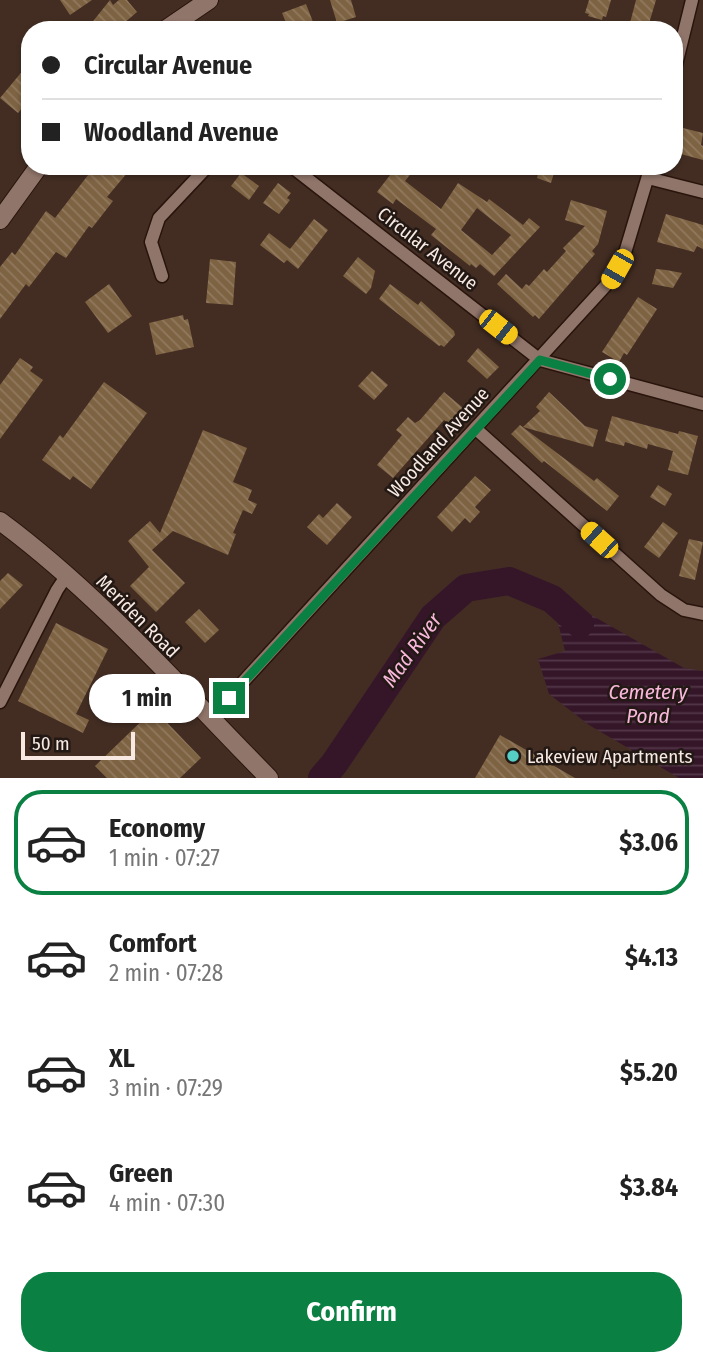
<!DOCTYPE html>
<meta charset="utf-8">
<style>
:root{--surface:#fff;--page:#f2f2f2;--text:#222;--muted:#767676;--line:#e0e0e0;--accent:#0b8043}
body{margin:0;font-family:"Fira Sans Condensed",sans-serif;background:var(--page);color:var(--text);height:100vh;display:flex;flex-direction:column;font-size:26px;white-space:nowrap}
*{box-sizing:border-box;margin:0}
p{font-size:23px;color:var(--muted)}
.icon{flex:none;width:38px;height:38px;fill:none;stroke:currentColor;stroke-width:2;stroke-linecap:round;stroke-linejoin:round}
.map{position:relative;height:778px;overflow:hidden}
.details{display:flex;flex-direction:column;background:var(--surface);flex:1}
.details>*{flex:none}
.banner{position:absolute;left:21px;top:21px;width:662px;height:154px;border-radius:28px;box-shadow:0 2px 5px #0004;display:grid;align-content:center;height:154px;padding:0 21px;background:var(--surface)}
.scale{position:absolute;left:21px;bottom:18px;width:114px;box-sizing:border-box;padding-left:7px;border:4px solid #f8e9e2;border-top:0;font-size:19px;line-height:24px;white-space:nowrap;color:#f8e9e2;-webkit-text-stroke:5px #221814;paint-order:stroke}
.end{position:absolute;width:32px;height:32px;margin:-16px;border:9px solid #0b8043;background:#fff;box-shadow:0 0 0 4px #fff}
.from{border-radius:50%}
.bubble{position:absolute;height:49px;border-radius:24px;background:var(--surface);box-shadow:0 2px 5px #0004;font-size:23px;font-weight:700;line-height:49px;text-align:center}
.car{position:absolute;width:21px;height:42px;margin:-21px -10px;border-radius:9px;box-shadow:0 0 5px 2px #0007;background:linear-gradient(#f5c518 24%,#345 0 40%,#f5c518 0 76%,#345 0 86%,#f5c518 0)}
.banner b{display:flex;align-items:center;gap:24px;height:66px;font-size:26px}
.banner b+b{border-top:2px solid var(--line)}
.banner i{width:18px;height:18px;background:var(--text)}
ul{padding:12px 0 0;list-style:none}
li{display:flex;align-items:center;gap:21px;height:105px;margin:0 14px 10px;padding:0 7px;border:4px solid transparent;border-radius:28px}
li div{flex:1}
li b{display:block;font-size:26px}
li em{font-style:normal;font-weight:700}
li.on{border-color:var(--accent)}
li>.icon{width:63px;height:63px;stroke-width:1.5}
.button{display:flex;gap:14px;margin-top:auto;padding:14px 21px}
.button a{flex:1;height:80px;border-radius:28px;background:var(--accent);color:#fff;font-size:28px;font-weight:700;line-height:80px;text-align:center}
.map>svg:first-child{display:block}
.water{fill:url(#water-rules)}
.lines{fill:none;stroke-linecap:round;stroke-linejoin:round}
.river{stroke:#351629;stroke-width:28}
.building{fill:url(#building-back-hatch);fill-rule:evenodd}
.minor-casing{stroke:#29140c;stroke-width:15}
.secondary-casing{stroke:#29140c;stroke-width:20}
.minor{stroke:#90756a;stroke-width:12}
.secondary{stroke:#90756a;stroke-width:18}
.route{stroke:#0b8043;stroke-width:9}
.poi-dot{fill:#55cec5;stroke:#221814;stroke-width:2.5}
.labels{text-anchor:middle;stroke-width:5;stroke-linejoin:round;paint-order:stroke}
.street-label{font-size:19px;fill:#f8e9e2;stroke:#221814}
.poi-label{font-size:19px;fill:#f8e9e2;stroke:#221814;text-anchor:start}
.water-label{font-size:21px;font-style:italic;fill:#f8b7db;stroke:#221814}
</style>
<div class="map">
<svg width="703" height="778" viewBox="0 0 703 778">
<defs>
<pattern id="water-rules" width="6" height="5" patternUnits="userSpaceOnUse" patternTransform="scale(1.75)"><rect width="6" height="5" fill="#351629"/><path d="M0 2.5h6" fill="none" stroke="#533848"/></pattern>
<pattern id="building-back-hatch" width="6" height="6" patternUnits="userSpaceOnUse" patternTransform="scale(1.75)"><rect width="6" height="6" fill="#7e6343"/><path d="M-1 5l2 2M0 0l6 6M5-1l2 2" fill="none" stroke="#91795e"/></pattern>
</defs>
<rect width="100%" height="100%" fill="#432d23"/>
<polygon class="water" points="560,597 684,668 703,671 703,778 679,778 589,725 549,694 538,659 565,651 552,599"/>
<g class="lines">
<polyline class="river" points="322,778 334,764 433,617 466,588 509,581 552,599 580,624"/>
</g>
<g class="building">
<polygon points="60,0 92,0 70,15"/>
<polygon points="110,0 113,5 119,0 127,0 137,12 116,30 86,30"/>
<polygon points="330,0 351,0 356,17 337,23"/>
<polygon points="589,0 611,0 606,17 603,16 602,20 588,16 589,14 585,13"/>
<polygon points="636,0 656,0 647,30 633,30 635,24 630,23"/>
<polygon points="306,4 313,22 289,30 282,13"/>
<polygon points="30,62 30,99 18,113 0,98"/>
<polygon points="683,128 703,133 701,145 703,146 703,160 677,153"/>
<polygon points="95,166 133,166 107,197 113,201 92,228 89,226 66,258 56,252 29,287 26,284 0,319 0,267 12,252 15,255 46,211 55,218"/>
<path d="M397 166H417L405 181 441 209 458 183 487 202 489 199 523 225 529 218 540 227 494 276 480 264 476 268 471 264 470 266 431 235 436 229 396 199 393 204 377 192ZM477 208 511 235 492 255 461 230Z"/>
<polygon points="540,166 556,166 551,183 537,178"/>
<polygon points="241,173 259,186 249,200 231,186"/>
<polygon points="278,183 291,193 287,198 290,200 279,214 263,203"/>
<polygon points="571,200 607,211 598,244 592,251 595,254 539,319 535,315 533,317 497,284 506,274 522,289 526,284 529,286 544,269 547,272 566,251 563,248 585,226 565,220"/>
<polygon points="666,214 703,225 703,249 697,246 694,252 657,242"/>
<polygon points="314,219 328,230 298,269 287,260 284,263 260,245 269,233 290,249"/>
<polygon points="358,257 375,271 371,288 366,294 343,276"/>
<polygon points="210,259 236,262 233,305 206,303"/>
<polygon points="656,269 666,270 682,273 673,288 652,284"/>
<polygon points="109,284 132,316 108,333 85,302"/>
<polygon points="390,284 418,305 421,301 454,331 455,335 444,347 441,345 439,346 379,299"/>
<polygon points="638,297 657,309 627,355 624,353 619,362 602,352"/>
<polygon points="183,315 184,320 188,319 194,347 156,355 149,323"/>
<polygon points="478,348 499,367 487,379 467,361"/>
<polygon points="20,358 33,367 30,371 43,380 0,439 0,385"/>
<polygon points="372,371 388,385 374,400 358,386"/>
<polygon points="104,382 147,413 91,489 73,476 70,480 42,460 60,435 63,438"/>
<polygon points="444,392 463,408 449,424 444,420 393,478 377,465 402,435 396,430 408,417 415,423 420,420"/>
<polygon points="549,392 585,426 598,430 593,447 523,427 540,411 536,407"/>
<polygon points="612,416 678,434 679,431 698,436 688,475 668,470 673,451 648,444 647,449 625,442 624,446 605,441"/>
<polygon points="520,425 594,481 597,478 619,496 607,511 544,461 542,463 511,434"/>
<polygon points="203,430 247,448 233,482 252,490 248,500 257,504 252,514 243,510 233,533 236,534 228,555 173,531 152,550 185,583 156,612 130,586 149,567 128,541 150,521 160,533"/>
<polygon points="475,476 491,490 475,507 480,512 470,523 465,518 452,532 437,517"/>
<polygon points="658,485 672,494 665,506 650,497"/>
<polygon points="337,503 352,517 327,545 307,527 319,514 323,518"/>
<polygon points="663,522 678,533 659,558 644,547"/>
<polygon points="689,539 703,542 695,580 679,576"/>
<polygon points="8,573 23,585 0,609 0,581"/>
<polygon points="199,609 219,630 205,643 185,622"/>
<polygon points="56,623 108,649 76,714 89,720 83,733 18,701"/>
<polygon points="154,709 201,758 180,778 107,778 95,766"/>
<polygon points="500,735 575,778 475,778"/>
</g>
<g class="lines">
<defs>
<g id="minor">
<polyline points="674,73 692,0"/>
<polyline points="291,166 540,360 703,404"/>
<polyline points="648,178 703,192"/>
<polyline points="162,276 151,242 159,218 208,166"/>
<polyline points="476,429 661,595 684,610 703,614"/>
<polyline points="0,702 57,590 67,575"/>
<polyline points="210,718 609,282 624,256 651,166"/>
</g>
<g id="secondary">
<polyline points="165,30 209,0"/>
<polyline points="0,220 39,166"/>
<path d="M0 521C100 595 182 690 269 778"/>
</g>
</defs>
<use href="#minor" class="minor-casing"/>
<use href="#secondary" class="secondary-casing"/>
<use href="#minor" class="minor"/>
<use href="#secondary" class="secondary"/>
</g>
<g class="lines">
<polyline class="route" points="229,698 540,360 610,379"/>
</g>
<circle class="poi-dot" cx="513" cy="756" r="7"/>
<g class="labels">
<g class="street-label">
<text transform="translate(428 248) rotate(38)" y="7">Circular Avenue</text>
<text transform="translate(438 442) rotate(-48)" y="7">Woodland Avenue</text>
<text transform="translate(138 616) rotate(45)" y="7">Meriden Road</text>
</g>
<g class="poi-label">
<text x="527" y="763">Lakeview Apartments</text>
</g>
<g class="water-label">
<text transform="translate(412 650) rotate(-54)" y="7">Mad River</text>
<text x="648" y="699">Cemetery<tspan x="648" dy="24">Pond</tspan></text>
</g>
</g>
</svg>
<div class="scale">50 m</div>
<i class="end from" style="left:610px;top:379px"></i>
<i class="end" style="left:229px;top:698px"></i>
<div class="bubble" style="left:89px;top:674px;width:116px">1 min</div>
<i class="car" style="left:617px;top:269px;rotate:210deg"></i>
<i class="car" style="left:498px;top:327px;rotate:128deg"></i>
<i class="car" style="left:599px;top:540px;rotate:312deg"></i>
<div class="banner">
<b><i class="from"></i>Circular Avenue</b>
<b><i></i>Woodland Avenue</b>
</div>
</div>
<section class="details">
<ul>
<li class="on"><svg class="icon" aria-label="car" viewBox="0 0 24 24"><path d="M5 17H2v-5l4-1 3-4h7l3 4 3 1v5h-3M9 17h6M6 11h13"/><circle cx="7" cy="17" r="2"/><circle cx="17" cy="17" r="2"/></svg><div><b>Economy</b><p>1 min · 07:27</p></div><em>$3.06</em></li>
<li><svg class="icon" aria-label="car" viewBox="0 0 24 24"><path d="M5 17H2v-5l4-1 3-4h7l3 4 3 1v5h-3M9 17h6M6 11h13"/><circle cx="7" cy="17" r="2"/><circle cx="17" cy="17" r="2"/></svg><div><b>Comfort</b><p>2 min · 07:28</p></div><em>$4.13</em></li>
<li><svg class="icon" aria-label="car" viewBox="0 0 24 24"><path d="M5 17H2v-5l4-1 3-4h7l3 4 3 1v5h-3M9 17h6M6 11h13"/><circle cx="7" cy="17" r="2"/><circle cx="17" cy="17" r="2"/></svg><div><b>XL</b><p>3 min · 07:29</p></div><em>$5.20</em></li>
<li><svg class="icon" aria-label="car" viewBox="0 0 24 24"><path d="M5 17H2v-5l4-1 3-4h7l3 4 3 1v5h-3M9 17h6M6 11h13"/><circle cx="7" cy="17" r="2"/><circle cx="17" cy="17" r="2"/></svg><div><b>Green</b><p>4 min · 07:30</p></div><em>$3.84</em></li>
</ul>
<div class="button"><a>Confirm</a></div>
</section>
